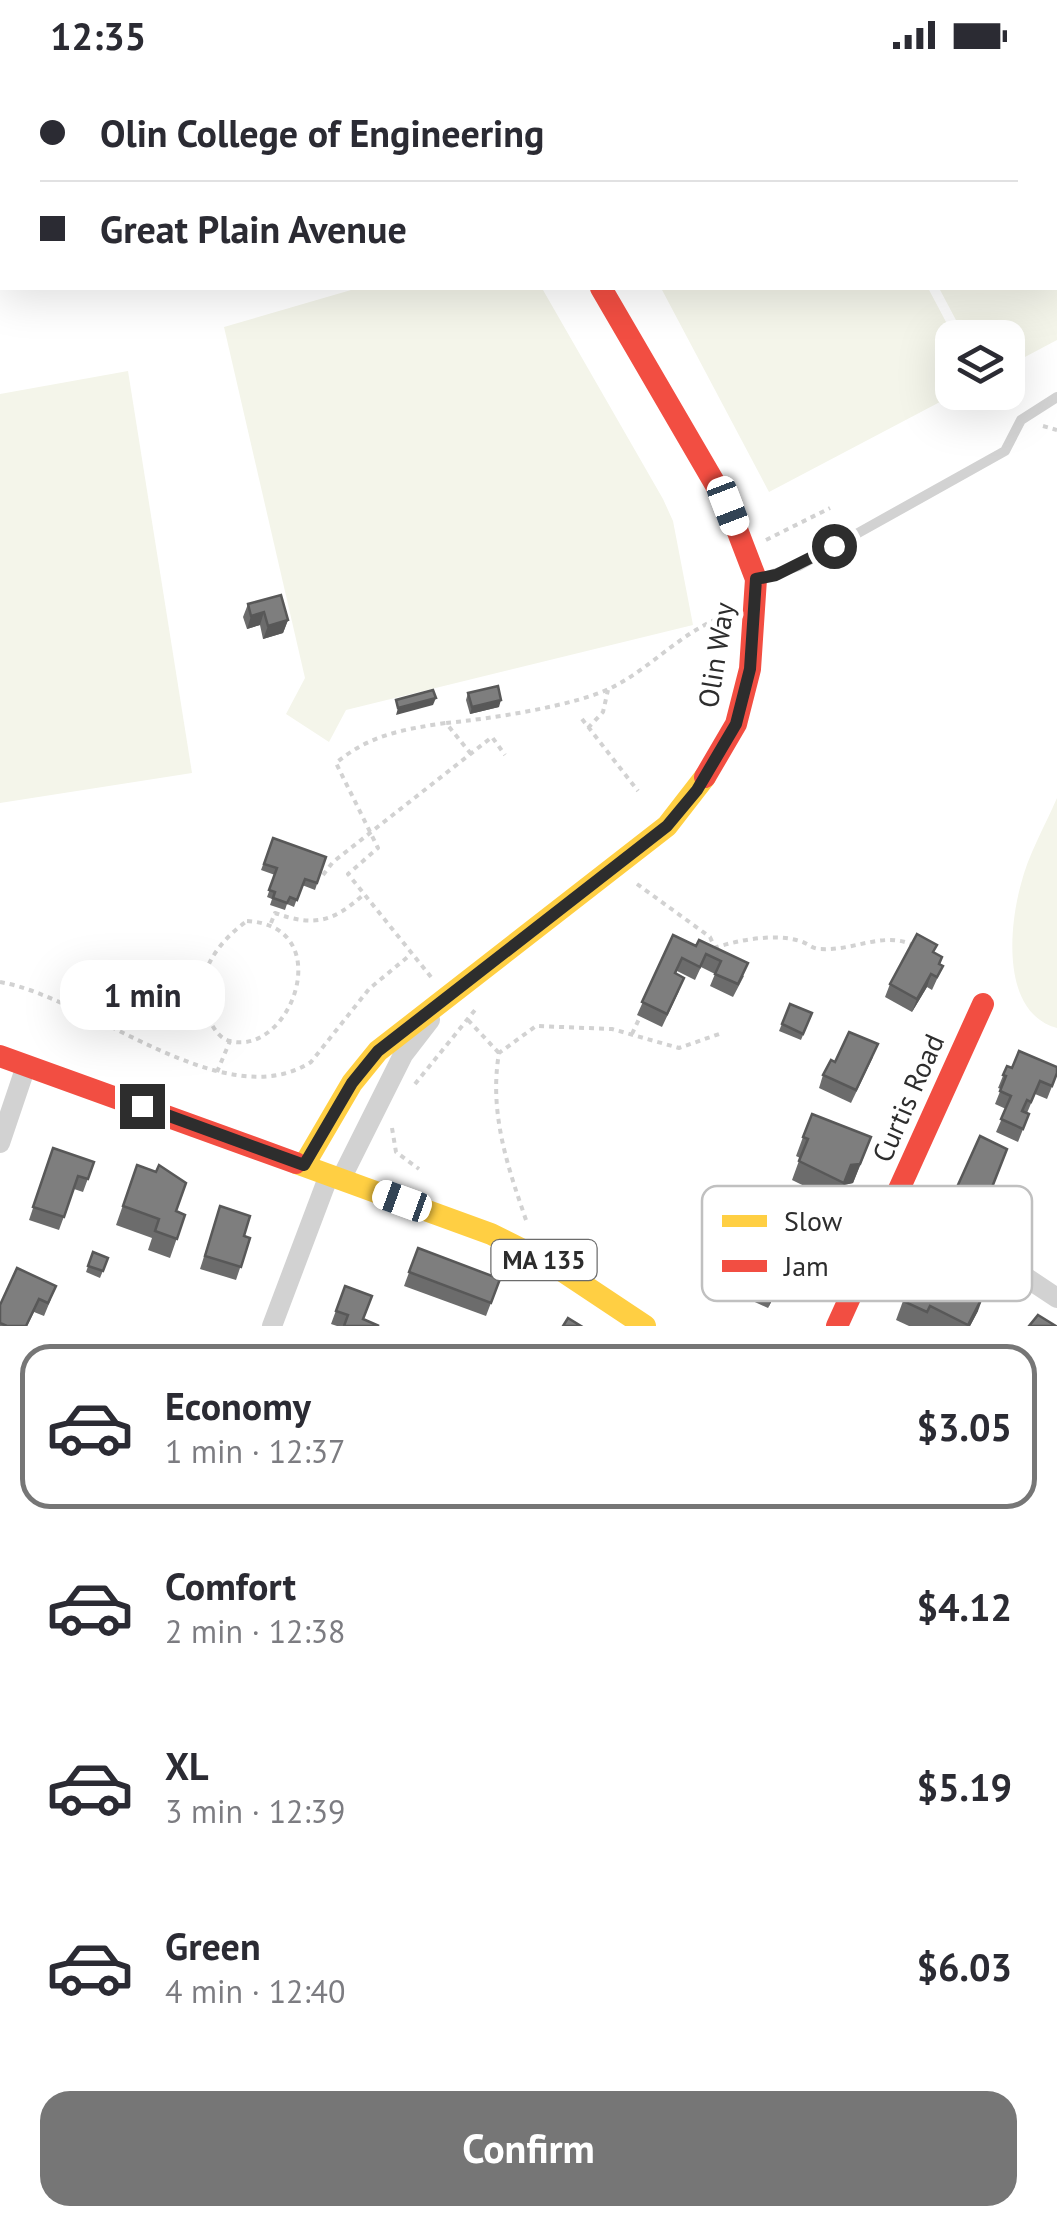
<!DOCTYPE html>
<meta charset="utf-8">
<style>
:root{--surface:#fff;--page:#f7f7f7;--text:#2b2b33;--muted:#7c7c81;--line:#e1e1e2;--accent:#767676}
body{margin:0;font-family:"PT Sans",sans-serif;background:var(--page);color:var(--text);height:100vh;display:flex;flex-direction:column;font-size:38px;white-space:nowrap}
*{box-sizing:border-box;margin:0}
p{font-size:32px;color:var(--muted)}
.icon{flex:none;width:55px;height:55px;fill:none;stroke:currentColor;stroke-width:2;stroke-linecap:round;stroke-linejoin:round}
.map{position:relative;height:1256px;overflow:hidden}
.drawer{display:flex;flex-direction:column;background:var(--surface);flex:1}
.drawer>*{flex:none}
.hud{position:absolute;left:0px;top:0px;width:1058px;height:220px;box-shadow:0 10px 40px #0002;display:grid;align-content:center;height:220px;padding:0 40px;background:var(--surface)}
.tools{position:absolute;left:935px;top:250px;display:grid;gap:20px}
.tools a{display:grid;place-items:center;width:90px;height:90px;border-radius:20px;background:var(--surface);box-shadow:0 10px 40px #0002;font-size:50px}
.end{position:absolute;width:45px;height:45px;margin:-22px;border:12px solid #2d2d2d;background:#fff;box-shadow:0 0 0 5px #fff}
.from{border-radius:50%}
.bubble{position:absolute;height:70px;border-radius:30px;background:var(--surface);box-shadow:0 10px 40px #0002;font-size:32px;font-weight:700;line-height:70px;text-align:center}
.car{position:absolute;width:30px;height:60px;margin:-30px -15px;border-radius:12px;box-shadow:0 0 8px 2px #0007;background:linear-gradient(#fff 24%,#345 0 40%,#fff 0 76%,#345 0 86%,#fff 0)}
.hud b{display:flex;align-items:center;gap:35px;height:95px;font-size:38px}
.hud b+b{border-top:2px solid var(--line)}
.hud i{width:25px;height:25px;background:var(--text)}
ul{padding:18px 0 0;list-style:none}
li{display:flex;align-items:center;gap:30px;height:165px;margin:0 20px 15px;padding:0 20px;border:5px solid transparent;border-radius:30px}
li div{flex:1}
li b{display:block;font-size:38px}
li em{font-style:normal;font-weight:700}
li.current{border-color:var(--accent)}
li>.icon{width:90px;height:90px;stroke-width:1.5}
.primary-button{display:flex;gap:20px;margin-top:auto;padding:20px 40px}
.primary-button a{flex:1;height:115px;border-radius:30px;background:var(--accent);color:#fff;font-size:40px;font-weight:700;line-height:115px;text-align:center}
.status{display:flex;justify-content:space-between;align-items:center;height:70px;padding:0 50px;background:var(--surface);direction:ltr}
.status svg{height:28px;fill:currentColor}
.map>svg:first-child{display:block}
.green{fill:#f4f5ea}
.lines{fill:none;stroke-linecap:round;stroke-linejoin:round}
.path{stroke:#d2d2d2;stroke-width:4;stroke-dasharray:5 5;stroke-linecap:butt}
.lane{stroke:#d2d2d2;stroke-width:10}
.street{stroke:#d2d2d2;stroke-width:20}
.slow{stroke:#ffcf43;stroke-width:22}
.jam{stroke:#f24e42;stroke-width:22}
.wall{fill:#6c6c6c}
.shaded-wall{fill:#585858}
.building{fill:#7e7e7e;stroke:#585858;stroke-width:2.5}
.route{stroke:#2d2d2d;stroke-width:12}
.labels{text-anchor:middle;stroke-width:10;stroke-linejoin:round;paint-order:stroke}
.shield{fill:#fff;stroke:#6c6c6c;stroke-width:2.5}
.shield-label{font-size:25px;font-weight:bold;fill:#2d2d2d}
.street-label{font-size:28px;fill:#2d2d2d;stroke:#fff}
.key{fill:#fff;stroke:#c0c0c0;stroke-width:2.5}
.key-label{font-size:28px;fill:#2d2d2d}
</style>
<div class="status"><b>12:35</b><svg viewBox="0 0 49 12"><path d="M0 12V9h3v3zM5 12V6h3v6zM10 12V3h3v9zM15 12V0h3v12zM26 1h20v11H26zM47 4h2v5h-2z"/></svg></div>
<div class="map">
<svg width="1057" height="1256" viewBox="0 0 1057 1256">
<rect width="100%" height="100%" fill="#fff"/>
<g class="green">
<polygon points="824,0 1057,0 1057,270 1008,296 1008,268 965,267 939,218 1055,218 1055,2"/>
<polygon points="358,218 543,220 663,429 673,451 693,555 346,640 329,672 286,644 305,608 224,257"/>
<polygon points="661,218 928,218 954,267 952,322 957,323 769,422"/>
<polygon points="128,301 192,703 0,733 0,324"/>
<path d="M1057 728V958C1001 943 1009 857 1021 814 1028 785 1045 756 1057 728Z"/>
</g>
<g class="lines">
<g class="path">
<polyline points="585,0 587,2"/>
<polyline points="600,2 605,0"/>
<polyline points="1043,356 1057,360"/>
<polyline points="766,470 830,438"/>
<polyline points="582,649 638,721"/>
<polyline points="588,658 603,642 608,620"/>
<path d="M471 684 446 653C488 649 576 636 613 617 654 596 686 557 731 544"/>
<polyline points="323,805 333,792 492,667 505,685"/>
<polyline points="637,814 710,867 714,876"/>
<path d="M247 851C339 856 291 987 230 971 219 968 214 959 209 949 189 911 216 873 247 851Z"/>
<path d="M271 853 275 843C314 857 333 852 363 825"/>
<path d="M714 878C738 870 775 863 800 871 809 874 812 879 821 879 854 881 883 861 913 875"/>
<path d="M431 907 348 804 378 778 336 693C369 665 404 659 446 653"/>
<path d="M0 912C91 928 224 1048 311 992L369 919 410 885"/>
<polyline points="468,950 499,983"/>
<polyline points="632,964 640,947"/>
<polyline points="217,1002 230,971"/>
<polyline points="415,1014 475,940"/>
<polyline points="392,1058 396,1082 419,1099"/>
<path d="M526 1150C507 1095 489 1042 499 983L536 956 612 959 679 978 722 963"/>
</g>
<g class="lane">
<polyline points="672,2 677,0"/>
<polyline points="757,509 799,496 1005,381 1021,350 1057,327"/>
</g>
<g class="street">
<polyline points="0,64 2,68"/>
<polyline points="0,1073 26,996"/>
<polyline points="341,1109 403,985 430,950"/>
<polyline points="888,1146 1003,1192 1057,1228"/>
<polyline points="272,1256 329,1105"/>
</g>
<g class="slow">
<polyline points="296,1093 491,1164 555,1196 645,1256"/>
<polyline points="304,1095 352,1013 378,981 667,756 705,707"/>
</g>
<g class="jam">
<polyline points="601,218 728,436 756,509 750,599 736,654 705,707"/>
<polyline points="0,986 296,1093"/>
<polyline points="837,1256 983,934"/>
</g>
</g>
<g class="wall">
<polygon points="248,534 288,550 283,563 263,569 260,555 247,559 243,547"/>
<polygon points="468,623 499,637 470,644 466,630"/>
<polygon points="273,768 326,787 315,820 302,815 294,837 287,834 285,840 270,835 272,829 267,827 275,805 261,800"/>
<polygon points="673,865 696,876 744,906 733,927 710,916 715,904 701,897 695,910 677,901 676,904 679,921 662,957 637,945"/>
<polygon points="934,883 942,887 940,894 943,896 932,920 927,917 912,942 885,927 890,914"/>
<polygon points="790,934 812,943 801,970 779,961"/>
<polygon points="873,987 851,1033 819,1018 823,1005 835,992"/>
<polygon points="1007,996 1012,998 1057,1004 1047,1029 1035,1024 1027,1043 1029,1044 1018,1072 996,1062 1006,1039 995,1034 1001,1019 998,1018"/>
<polygon points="803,1067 864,1086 853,1113 844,1115 837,1132 792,1110 800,1088 796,1086"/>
<polygon points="53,1078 94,1092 83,1122 74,1119 59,1160 29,1150"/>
<polygon points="1007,1079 982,1143 952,1130 957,1117"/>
<polygon points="137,1095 176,1141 185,1145 170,1188 148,1180 152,1168 116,1155"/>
<polygon points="216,1149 250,1168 236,1210 200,1199"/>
<polygon points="823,1150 839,1166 827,1191 809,1182"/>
<polygon points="418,1178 500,1209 486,1246 404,1216"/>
<polygon points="93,1182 108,1188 100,1208 86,1202"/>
<polygon points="731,1185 782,1191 788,1194 781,1213 768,1238 733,1222 738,1210 724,1204"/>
<polygon points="17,1198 51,1229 44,1246 34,1242 27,1256 0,1256 0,1235"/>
<polygon points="345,1216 363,1249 379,1256 337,1256 331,1254"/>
<polygon points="903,1231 978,1241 970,1256 909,1256 896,1250"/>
</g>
<g class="shaded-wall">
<polygon points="264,542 260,555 247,559 251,546"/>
<polygon points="288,550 283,563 263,569 268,556"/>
<polygon points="436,628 433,635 396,645 398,638"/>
<polygon points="501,630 499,637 470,644 472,637"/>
<polygon points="931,904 927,917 912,942 917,929"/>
<polygon points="871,1067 853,1113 844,1115 837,1132 851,1095"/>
<polygon points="788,1194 781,1213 768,1238 775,1219"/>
<polygon points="985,1222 978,1241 970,1256 968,1256"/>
</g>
<g class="building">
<polygon points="281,525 288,550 268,556 264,542 251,546 248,534"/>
<polygon points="498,616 501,630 472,637 468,623"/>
<polygon points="433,620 436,628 398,638 396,630"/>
<polygon points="273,768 326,787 317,813 305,809 297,830 290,827 287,833 273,828 275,822 269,820 277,798 264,794"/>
<polygon points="917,864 937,875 933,882 942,887 939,894 943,896 937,907 931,904 917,929 890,914"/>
<polygon points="673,865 696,876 699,870 748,893 738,914 715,904 721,891 706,884 700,897 682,888 675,903 684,908 667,944 642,932"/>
<polygon points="790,934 812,943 803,964 782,954"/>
<polygon points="849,962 878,974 856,1020 823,1005 831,990 835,992"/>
<polygon points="1019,981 1057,997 1057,1003 1052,1016 1040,1011 1031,1032 1027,1030 1022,1041 1029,1044 1023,1059 1001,1049 1011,1026 1000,1021 1006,1006 1003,1005 1007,996 1012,998"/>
<polygon points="812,1044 871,1067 860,1094 851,1095 844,1113 799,1091 808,1069 803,1067"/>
<polygon points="980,1066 1007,1079 987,1130 957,1117"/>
<polygon points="53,1078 94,1092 88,1109 78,1106 64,1147 33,1137"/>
<polygon points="137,1095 156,1102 159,1095 186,1113 176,1141 185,1145 177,1169 155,1161 159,1149 123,1136"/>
<polygon points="220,1136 250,1146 244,1166 250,1168 241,1197 205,1186"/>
<polygon points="418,1178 500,1209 491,1233 409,1202"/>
<polygon points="93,1182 108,1188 103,1201 88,1196"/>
<polygon points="923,1191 985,1222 968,1255 930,1236 927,1242 903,1231"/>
<polygon points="17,1198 56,1216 48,1233 39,1229 26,1256 7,1256 0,1253 0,1235"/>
<polygon points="345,1216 372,1226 363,1249 379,1256 344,1256 348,1245 336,1241"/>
<polygon points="1038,1245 1056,1256 1029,1256"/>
<polygon points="568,1248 581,1256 563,1256"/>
</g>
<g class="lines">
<polyline class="route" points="142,1036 304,1095 352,1013 378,981 667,756 697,720 736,654 750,599 756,509 776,505 834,476"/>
</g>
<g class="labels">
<rect class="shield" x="491.5" y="1170" width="105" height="40" rx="8"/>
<g class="shield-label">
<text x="544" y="1199">MA 135</text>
</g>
<g class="street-label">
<text transform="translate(716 585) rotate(-81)" y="10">Olin Way</text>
<text transform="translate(908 1028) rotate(-66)" y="10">Curtis Road</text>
</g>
</g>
<rect x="702" y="1116" width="330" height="115" rx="15" class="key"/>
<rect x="722" y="1145" width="45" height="12" fill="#ffcf43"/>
<rect x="722" y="1190" width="45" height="12" fill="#f24e42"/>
<g class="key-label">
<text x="784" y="1161">Slow</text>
<text x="784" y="1206">Jam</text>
</g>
</svg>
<div class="tools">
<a><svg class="icon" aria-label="layers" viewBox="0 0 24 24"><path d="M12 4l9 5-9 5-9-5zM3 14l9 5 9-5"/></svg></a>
</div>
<i class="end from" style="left:834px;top:476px"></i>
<i class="end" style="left:142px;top:1036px"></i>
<div class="bubble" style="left:60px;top:890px;width:165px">1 min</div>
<i class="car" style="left:728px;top:436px;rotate:159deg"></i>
<i class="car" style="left:402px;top:1131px;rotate:290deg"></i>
<div class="hud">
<b><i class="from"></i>Olin College of Engineering</b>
<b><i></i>Great Plain Avenue</b>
</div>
</div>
<section class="drawer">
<ul>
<li class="current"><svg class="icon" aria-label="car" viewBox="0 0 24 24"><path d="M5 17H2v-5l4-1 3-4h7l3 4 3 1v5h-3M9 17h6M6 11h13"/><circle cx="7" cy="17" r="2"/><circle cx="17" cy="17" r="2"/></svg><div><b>Economy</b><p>1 min · 12:37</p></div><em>$3.05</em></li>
<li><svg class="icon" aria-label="car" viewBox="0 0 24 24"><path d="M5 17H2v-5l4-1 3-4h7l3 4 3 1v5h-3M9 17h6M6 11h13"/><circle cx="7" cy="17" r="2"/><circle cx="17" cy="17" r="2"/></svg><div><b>Comfort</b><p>2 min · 12:38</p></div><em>$4.12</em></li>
<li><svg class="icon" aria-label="car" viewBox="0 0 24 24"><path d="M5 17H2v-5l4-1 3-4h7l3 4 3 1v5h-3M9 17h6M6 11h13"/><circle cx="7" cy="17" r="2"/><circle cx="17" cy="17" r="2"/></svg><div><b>XL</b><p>3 min · 12:39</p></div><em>$5.19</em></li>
<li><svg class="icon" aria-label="car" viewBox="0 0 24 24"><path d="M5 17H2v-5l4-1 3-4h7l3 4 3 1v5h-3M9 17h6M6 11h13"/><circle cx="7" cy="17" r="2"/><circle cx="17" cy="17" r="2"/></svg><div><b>Green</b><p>4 min · 12:40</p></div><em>$6.03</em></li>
</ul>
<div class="primary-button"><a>Confirm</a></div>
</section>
